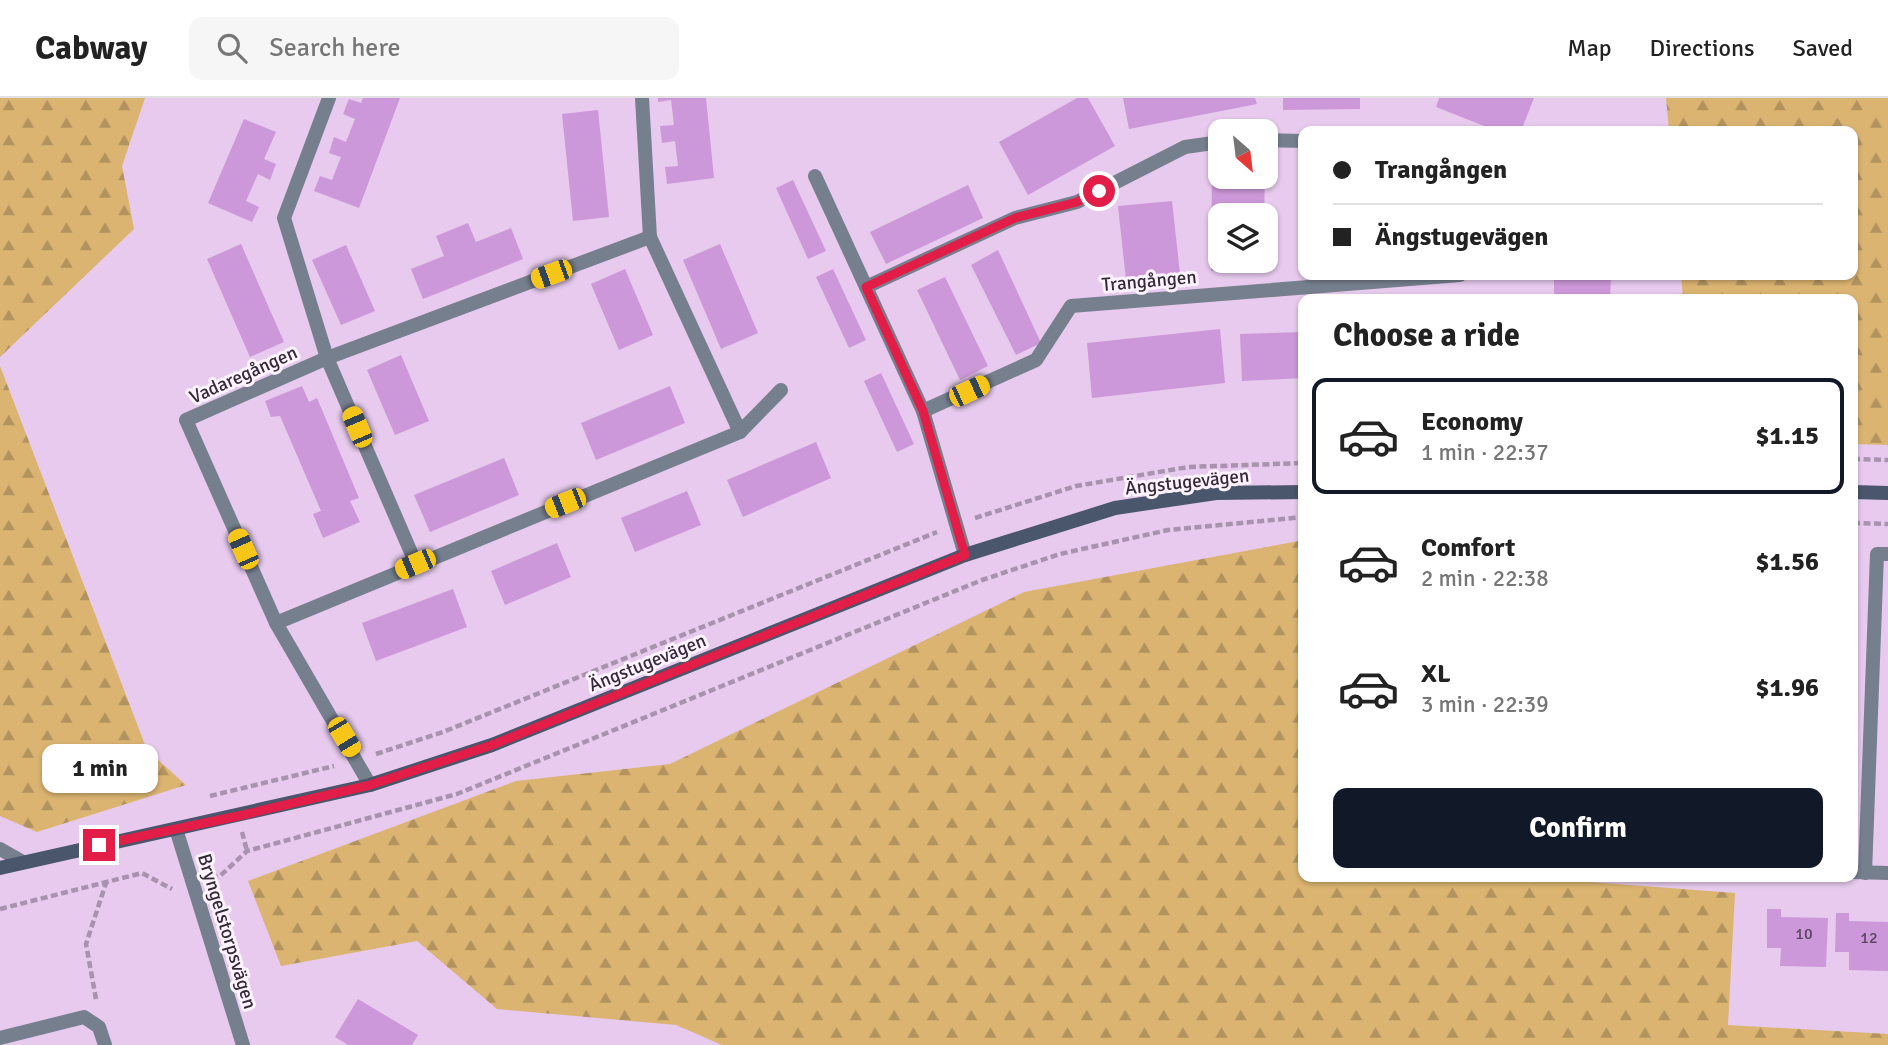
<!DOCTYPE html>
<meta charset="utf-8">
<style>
:root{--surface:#fff;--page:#f6f6f6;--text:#222;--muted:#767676;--line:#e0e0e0;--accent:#111827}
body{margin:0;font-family:Signika,sans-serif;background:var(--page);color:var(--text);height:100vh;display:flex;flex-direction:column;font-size:26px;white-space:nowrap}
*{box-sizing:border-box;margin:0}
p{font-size:23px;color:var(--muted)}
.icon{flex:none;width:38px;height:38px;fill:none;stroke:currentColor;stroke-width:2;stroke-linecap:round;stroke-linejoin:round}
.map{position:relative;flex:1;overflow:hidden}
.side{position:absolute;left:1298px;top:196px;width:560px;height:588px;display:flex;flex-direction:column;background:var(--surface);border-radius:14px;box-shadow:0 2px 5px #0004}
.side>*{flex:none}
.hud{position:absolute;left:1298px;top:28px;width:560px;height:154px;border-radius:14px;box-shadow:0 2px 5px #0004;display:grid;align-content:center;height:154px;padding:0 35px;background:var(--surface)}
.needle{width:46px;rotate:152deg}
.tools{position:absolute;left:1208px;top:21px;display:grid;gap:14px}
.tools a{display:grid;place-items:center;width:70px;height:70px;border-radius:14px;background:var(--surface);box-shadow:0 2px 5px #0004;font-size:35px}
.end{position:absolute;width:32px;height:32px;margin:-16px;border:9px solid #e11d48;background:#fff;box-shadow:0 0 0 4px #fff}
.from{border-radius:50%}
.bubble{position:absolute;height:49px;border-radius:14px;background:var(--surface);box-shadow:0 2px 5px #0004;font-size:23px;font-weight:700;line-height:49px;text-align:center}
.car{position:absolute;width:21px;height:42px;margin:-21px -10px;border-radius:9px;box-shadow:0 0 5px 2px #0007;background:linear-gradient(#f5c518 24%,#345 0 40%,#f5c518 0 76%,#345 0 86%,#f5c518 0)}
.hud b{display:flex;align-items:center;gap:24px;height:66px;font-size:26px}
.hud b+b{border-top:2px solid var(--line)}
.hud i{width:18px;height:18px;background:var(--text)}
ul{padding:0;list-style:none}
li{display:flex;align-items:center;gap:21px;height:116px;margin:0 14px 10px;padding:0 21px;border:4px solid transparent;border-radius:14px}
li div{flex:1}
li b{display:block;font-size:26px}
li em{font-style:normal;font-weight:700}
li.active{border-color:var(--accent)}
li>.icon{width:63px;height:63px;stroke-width:1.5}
h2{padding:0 35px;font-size:32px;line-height:84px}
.cta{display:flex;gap:14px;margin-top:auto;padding:14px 35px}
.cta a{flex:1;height:80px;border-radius:14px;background:var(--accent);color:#fff;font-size:28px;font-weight:700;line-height:80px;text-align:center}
header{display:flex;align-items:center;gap:42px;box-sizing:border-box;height:98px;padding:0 35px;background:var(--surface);border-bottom:2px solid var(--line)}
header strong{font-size:33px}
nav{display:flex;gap:38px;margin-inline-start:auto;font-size:24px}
.search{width:490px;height:63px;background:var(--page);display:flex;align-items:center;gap:18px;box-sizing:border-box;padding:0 24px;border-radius:14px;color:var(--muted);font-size:26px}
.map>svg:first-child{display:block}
.forest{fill:url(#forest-firs)}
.building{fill:#cd98d9}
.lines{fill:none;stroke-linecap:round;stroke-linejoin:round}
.path{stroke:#a992ae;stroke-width:4.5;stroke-dasharray:7 3.5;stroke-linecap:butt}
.lane{stroke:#767f8e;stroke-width:14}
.street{stroke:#767f8e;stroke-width:14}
.secondary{stroke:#49566b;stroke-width:14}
.route{stroke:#e11d48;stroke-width:9}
.labels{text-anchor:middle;stroke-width:6;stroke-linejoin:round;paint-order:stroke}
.number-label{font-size:16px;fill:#5b4660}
.street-label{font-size:19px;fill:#352a37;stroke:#fcf3fe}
</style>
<header>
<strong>Cabway</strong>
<div class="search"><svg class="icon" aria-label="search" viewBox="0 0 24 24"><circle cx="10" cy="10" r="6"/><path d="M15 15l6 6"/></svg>Search here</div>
<nav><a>Map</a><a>Directions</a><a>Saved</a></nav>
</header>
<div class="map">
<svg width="1888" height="947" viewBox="0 0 1888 947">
<defs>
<pattern id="forest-firs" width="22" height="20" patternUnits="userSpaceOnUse" patternTransform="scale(1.75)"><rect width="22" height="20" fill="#dbb472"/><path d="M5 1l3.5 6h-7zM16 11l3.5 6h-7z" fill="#b2935e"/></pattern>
</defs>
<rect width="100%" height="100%" fill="#e7caed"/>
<g class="forest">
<polygon points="0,0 145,0 122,68 134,131 0,259"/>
<polygon points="1666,0 1888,0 1888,347 1853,346 1853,201 1683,201 1681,177 1853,177 1853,33 1669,33"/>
<polygon points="0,268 147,652 186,687 37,734 0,718"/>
<polygon points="1304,442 1304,779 1525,779 1735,795 1728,927 1888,936 1888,947 722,947 676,927 497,911 417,843 281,868 248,783 516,683 670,666 1024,494"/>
</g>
<g class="building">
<polygon points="363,0 400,0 359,110 314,93 320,78 332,82 341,59 329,55 334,39 346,44 355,21 343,16 349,1 361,5"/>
<polygon points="658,0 706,0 714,80 667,86 665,69 678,68 675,43 662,45 660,28 674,27 671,2 658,4"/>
<polygon points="1077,0 1088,0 1115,48 1028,97 999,44"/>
<polygon points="1123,0 1255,0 1257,6 1129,31"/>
<polygon points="1283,0 1360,0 1360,11 1283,12"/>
<polygon points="1439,0 1534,0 1521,33 1497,33 1436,9"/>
<polygon points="598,12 609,119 573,123 562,16"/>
<polygon points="244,21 276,34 264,61 276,66 270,82 258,76 246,103 259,109 252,124 208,105"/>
<polygon points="1559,29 1615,30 1615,33 1559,33"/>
<polygon points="1212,66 1220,66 1220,79 1265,79 1264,117 1220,117 1220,163 1263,163 1263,174 1211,173"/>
<polygon points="793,82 826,153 808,161 776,90"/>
<polygon points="968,87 983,120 886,166 870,134"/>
<polygon points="1172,103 1180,176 1126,182 1118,108"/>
<polygon points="468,125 476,144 511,130 523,161 423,201 411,171 444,158 436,138"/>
<polygon points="241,146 284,244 250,259 207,161"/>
<polygon points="720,146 758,235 721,251 683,162"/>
<polygon points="346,147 375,213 341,227 312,162"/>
<polygon points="998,152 1041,245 1016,257 971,167"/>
<polygon points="625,171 653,237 619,252 591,186"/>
<polygon points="833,171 866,242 849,250 816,179"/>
<polygon points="1554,177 1611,177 1610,201 1554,201"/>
<polygon points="945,179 988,268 960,282 917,192"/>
<polygon points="1220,231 1225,285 1092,300 1087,245"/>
<polygon points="1304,234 1304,280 1242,283 1240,236"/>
<polygon points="401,257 429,323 395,337 367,272"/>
<polygon points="881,275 914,346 897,354 864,283"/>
<polygon points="302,288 309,304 317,300 359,400 350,403 360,424 323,440 313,416 321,413 280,318 271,319 265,303"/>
<polygon points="670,288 685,325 596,362 581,325"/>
<polygon points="816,344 831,380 743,419 727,382"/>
<polygon points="504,360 519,397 430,434 414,397"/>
<polygon points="687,393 701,427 635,454 621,420"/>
<polygon points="557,445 571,479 505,507 491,473"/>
<polygon points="453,491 467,529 376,563 362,525"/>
<polygon points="1767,811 1781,811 1781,819 1828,820 1826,869 1780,868 1781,850 1767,850"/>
<polygon points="1836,815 1849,815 1849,823 1888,824 1888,873 1849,872 1849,854 1835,854"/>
<polygon points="358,901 418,937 412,947 348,947 335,939"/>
</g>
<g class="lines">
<g class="path">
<polyline points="1853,361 1888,362"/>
<polyline points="975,420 1076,388 1188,369 1304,365"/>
<polyline points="1853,425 1888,426"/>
<polyline points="376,656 443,634 937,434"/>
<polyline points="210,698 334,668"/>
<polyline points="242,734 247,753"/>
<polyline points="211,780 220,778 247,753 457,696 982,482 1060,456 1168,432 1304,419"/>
<polyline points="0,811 142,775 172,791"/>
<polyline points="96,901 86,846 106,785"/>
</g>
<polyline class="lane" points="0,751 23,764"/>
<g class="street">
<polyline points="329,0 284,120 327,260 416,466"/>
<polyline points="642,0 650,139"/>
<polyline points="1265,42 1304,43"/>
<polyline points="815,78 923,313 965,457"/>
<polyline points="866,189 1015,120 1077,104 1185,49 1220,44"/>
<polyline points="923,313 1036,262 1071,208 1460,177"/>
<polyline points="276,525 740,334 781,292"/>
<polyline points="370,687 276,525 186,322 327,260 650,139 740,334"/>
<polyline points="176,731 243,947"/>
<polyline points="1853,774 1888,775"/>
<polyline points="1865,775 1877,456 1888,456"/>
<polyline points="0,940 84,919 99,929 105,947"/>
</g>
<g class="secondary">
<polyline points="1853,394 1888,395"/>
<polyline points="0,770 370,687 492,647 965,457 1115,410 1216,395 1304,394"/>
</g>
</g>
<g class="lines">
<polyline class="route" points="99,747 238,718 370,687 492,647 965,457 923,313 866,189 1015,120 1077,104 1099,93"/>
</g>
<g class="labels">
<g class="number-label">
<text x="1804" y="841">10</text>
<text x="1869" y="845">12</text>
</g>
<g class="street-label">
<text transform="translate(1149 182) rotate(-5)" y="7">Trangången</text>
<text transform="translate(243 276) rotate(-24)" y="7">Vadaregången</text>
<text transform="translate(1187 383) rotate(-6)" y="7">Ängstugevägen</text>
<text transform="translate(647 564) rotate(-22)" y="7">Ängstugevägen</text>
<text transform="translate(228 833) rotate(73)" y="7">Bryngelstorpsvägen</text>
</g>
</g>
</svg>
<div class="tools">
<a><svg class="needle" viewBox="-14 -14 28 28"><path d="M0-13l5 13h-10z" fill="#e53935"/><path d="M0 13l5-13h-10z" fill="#767676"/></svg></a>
<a><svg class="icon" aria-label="layers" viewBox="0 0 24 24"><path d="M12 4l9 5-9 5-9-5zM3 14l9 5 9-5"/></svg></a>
</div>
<i class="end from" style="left:1099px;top:93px"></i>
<i class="end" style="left:99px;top:747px"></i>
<div class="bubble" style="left:42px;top:646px;width:116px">1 min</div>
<i class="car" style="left:551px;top:176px;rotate:250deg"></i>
<i class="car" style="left:969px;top:293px;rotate:65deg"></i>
<i class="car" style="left:357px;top:329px;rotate:337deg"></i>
<i class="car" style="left:565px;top:405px;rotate:248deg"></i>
<i class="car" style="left:243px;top:451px;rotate:336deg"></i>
<i class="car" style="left:415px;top:466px;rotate:247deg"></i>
<i class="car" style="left:344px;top:639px;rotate:149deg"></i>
<div class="hud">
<b><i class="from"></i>Trangången</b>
<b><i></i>Ängstugevägen</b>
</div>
<section class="side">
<h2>Choose a ride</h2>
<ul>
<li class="active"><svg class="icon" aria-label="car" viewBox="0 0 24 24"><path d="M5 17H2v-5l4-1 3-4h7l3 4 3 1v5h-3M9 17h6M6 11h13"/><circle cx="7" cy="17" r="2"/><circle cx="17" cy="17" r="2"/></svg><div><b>Economy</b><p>1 min · 22:37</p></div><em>$1.15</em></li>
<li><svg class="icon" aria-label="car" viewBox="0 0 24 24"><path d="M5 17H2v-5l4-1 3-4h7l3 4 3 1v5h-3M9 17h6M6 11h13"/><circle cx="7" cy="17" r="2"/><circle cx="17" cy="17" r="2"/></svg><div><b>Comfort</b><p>2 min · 22:38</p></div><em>$1.56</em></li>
<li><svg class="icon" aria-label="car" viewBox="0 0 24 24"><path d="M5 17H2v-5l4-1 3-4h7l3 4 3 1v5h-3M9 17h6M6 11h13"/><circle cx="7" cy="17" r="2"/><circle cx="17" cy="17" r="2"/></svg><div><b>XL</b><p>3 min · 22:39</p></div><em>$1.96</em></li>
</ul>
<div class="cta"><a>Confirm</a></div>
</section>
</div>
